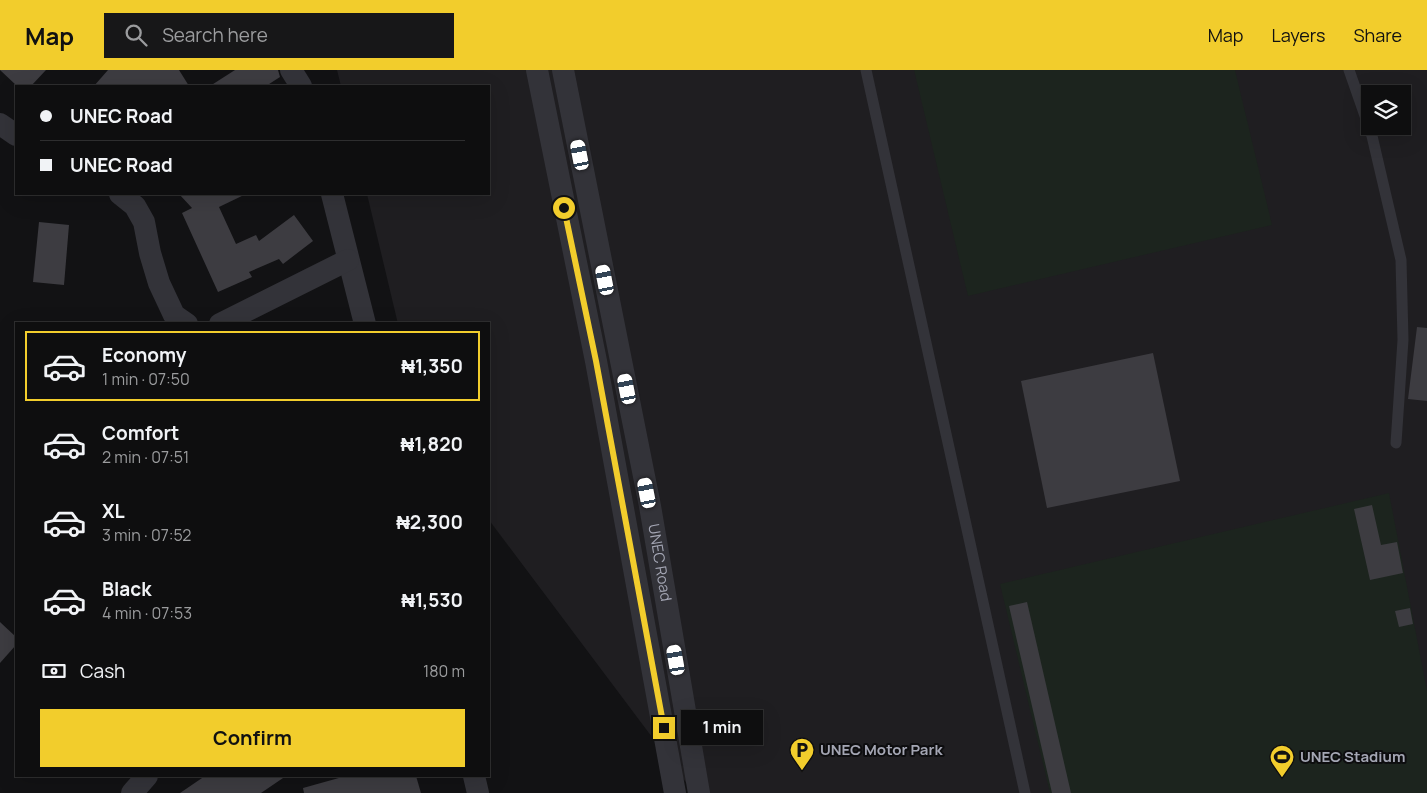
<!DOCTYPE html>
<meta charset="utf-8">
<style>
:root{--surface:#0e0e0f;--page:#171718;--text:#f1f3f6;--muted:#9b9c9e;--line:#2e2e2f;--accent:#f2cd2c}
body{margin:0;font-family:Manrope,sans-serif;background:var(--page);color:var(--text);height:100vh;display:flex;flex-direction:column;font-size:19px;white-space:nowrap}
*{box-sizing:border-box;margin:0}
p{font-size:16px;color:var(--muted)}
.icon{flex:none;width:28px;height:28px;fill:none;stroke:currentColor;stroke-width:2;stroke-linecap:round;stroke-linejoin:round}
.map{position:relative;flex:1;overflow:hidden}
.sheet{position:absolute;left:15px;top:252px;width:475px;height:455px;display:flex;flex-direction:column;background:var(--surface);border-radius:0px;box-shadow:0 5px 20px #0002,0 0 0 1px var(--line)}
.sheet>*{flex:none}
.banner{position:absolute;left:15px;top:15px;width:475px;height:110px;border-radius:0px;box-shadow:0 5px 20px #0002,0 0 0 1px var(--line);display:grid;align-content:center;height:110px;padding:0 25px;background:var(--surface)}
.tools{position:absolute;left:1361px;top:15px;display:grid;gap:10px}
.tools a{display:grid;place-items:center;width:50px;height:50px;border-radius:0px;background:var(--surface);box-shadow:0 5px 20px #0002,0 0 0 1px var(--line);font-size:25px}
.end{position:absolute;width:22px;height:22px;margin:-11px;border:6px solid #f2cd2c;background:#111;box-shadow:0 0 0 2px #111}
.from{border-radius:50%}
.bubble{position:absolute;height:35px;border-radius:0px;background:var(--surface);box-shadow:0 5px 20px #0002,0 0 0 1px var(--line);font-size:16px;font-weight:700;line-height:35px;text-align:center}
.car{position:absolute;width:15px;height:30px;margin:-15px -8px;border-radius:6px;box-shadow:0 0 4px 1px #0007;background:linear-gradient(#fff 24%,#345 0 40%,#fff 0 76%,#345 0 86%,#fff 0)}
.banner b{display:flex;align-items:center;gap:18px;height:48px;font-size:19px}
.banner b+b{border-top:1px solid var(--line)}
.banner i{width:12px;height:12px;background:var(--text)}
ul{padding:9px 0 0;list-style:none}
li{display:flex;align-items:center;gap:15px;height:70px;margin:0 10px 8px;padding:0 15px;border:2px solid transparent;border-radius:0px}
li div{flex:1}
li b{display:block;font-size:19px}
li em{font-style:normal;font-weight:700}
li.selected{border-color:var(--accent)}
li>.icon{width:45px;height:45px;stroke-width:1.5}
.pay{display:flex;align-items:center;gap:12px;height:55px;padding:0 25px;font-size:19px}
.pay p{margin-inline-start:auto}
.button{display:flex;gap:10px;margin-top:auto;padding:10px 25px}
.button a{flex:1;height:58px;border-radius:0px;background:var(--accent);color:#111;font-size:20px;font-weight:700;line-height:58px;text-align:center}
header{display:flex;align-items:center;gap:30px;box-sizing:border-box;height:70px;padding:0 25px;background:var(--accent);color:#111}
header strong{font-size:24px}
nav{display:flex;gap:28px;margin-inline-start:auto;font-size:18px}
.search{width:350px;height:45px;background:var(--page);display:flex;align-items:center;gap:12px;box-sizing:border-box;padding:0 18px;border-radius:0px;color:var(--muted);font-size:19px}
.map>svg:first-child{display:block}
.built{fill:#1f1e21;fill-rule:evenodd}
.green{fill:#1c241e}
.building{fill:#3d3c41}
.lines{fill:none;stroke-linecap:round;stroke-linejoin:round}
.service{stroke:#333339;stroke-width:11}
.minor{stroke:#333339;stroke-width:22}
.route{stroke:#f2cd2c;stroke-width:6}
.labels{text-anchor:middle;stroke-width:4;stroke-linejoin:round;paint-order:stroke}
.street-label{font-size:15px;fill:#a4a6b4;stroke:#0d0d0f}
.poi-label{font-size:15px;font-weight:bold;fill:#a4a6b4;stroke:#0d0d0f;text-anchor:start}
</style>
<header>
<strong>Map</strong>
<div class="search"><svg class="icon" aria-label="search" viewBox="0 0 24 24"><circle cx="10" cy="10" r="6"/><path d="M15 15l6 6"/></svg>Search here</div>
<nav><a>Map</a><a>Layers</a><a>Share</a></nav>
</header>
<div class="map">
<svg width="1427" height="723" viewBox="0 0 1427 723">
<rect width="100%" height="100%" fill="#121214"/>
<path class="built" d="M337 0H1427V723H694L489 450V254H398L367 124H489V16H341ZM1370 24H1402V56H1370Z"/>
<g class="green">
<polygon points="914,0 1235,0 1272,155 968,226"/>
<polygon points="1389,423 1427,621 1427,723 1050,723 1000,514"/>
</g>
<g class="building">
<polygon points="0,0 46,0 31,16 17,16"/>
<polygon points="108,0 179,0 189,16 94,16"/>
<polygon points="235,0 278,0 280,7 266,16 210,16"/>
<polygon points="179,124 246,124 219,137 236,174 256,165 259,171 294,145 313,171 283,194 279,189 249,202 252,207 218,222 182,143 192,138"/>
<polygon points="39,152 69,155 64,215 33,212"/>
<polygon points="1417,257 1427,258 1427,331 1408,329"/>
<polygon points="1153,283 1180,411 1047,438 1021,311"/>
<polygon points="1372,435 1381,475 1397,472 1403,503 1370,510 1354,439"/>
<polygon points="1027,532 1071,723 1052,723 1009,536"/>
<polygon points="1410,538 1413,554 1399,557 1395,541"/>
<polygon points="0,552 16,567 16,575 0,593"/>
<polygon points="205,706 286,706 261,723 180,723"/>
<polygon points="346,706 416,706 421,723 304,723 303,718"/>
</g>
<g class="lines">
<g class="service">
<polyline points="866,0 1025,723"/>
<polyline points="1349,0 1372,66 1401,190 1403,270 1396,373"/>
</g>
<g class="minor">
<polyline points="291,0 301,16"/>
<polyline points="537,0 596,291 675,723"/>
<path id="s1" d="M563 0 650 436 699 723"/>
<polyline points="0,54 16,65"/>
<polyline points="120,124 135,136 144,152 150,183 159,213 174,245 187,254"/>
<polyline points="332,124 365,254"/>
<polyline points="220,254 348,190"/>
<polyline points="474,706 478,723"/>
<polyline points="132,723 147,706"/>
</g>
</g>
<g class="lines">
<polyline class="route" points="564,138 596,291 664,658"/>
</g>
<defs>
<symbol id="parking-pin" viewBox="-11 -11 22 30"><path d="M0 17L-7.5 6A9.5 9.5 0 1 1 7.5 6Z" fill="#f2cd2c" stroke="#0d0d0f"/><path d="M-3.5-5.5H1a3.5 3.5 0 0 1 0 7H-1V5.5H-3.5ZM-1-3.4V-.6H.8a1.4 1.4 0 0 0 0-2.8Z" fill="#111"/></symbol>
<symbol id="stadium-pin" viewBox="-11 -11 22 30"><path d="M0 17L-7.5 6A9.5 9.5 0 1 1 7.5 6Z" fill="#f2cd2c" stroke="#0d0d0f"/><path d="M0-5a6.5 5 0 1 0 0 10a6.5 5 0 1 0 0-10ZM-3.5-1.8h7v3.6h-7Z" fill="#111"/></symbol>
</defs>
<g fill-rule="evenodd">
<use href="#parking-pin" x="788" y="666" width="28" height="38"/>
<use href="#stadium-pin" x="1268" y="673" width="28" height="38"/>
</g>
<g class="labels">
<g class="street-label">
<text dy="5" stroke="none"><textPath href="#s1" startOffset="502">UNEC Road</textPath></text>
</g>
<g class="poi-label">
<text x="820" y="685">UNEC Motor Park</text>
<text x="1300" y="692">UNEC Stadium</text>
</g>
</g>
</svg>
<div class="tools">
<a><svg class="icon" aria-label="layers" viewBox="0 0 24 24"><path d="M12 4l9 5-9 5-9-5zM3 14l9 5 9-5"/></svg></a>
</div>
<i class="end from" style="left:564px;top:138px"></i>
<i class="end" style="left:664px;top:658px"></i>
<div class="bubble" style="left:681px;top:640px;width:82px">1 min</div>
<i class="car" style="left:580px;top:85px;rotate:349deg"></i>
<i class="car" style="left:605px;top:210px;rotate:349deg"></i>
<i class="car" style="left:627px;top:319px;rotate:349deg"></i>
<i class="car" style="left:647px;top:423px;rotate:349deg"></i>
<i class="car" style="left:676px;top:590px;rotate:350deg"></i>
<div class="banner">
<b><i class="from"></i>UNEC Road</b>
<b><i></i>UNEC Road</b>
</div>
<section class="sheet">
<ul>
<li class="selected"><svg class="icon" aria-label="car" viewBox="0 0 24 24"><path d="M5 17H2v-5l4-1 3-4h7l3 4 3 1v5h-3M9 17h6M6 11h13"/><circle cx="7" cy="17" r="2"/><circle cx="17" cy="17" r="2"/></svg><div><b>Economy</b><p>1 min · 07:50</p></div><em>₦1,350</em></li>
<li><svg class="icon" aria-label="car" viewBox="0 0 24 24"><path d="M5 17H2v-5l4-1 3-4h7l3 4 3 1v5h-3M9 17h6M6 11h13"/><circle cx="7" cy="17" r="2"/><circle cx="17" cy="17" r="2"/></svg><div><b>Comfort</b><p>2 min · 07:51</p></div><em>₦1,820</em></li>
<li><svg class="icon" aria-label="car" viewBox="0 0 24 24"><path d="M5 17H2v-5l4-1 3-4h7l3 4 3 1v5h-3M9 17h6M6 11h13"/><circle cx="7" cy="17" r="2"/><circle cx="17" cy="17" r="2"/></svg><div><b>XL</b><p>3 min · 07:52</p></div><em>₦2,300</em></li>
<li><svg class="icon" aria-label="car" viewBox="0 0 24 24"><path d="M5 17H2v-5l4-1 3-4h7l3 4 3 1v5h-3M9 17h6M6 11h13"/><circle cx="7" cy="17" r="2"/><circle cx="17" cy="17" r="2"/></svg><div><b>Black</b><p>4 min · 07:53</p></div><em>₦1,530</em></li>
</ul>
<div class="pay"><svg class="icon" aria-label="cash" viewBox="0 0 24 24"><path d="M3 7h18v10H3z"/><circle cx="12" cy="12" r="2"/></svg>Cash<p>180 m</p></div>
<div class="button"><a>Confirm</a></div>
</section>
</div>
